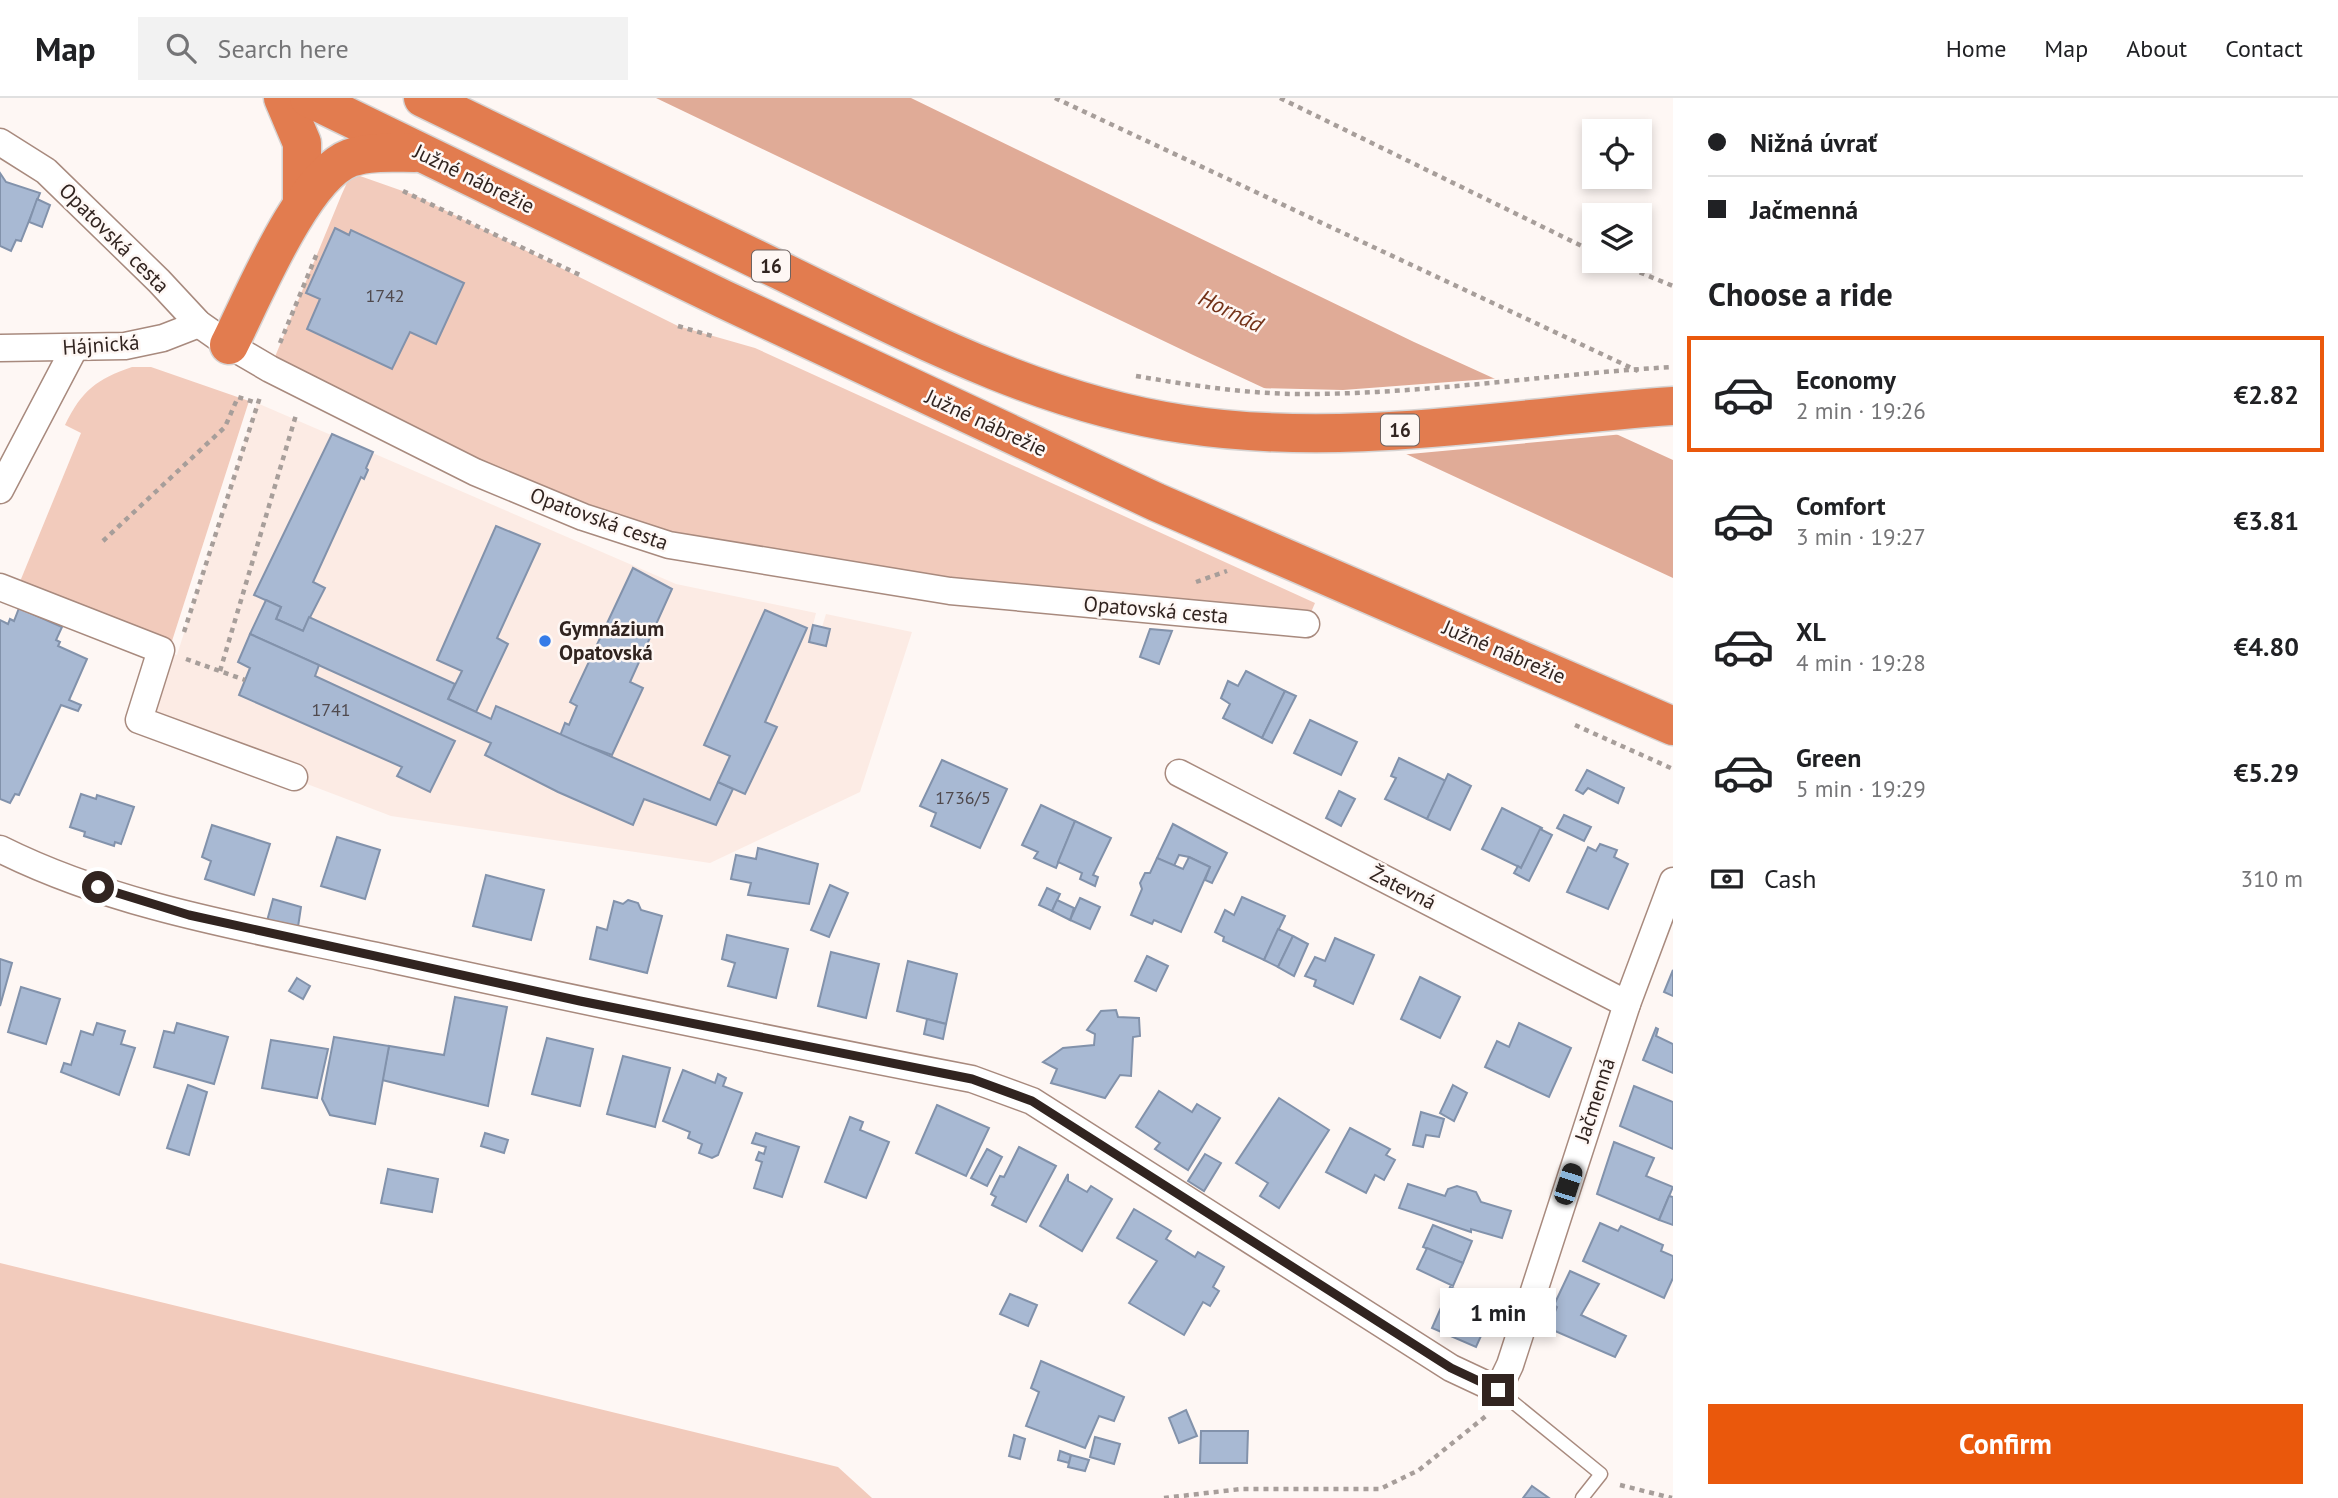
<!DOCTYPE html>
<meta charset="utf-8">
<style>
:root{--surface:#fff;--page:#f2f2f2;--text:#202124;--muted:#757577;--line:#e0e0e0;--accent:#ea580c}
body{margin:0;font-family:"PT Sans",sans-serif;background:var(--page);color:var(--text);height:100vh;display:flex;flex-direction:column;font-size:26px;white-space:nowrap}
*{box-sizing:border-box;margin:0}
p{font-size:23px;color:var(--muted)}
.icon{flex:none;width:38px;height:38px;fill:none;stroke:currentColor;stroke-width:2;stroke-linecap:round;stroke-linejoin:round}
.map{position:relative;flex:1;overflow:hidden}
.details{display:flex;flex-direction:column;background:var(--surface);width:665px}
.details>*{flex:none}
.guide{display:grid;align-content:center;height:154px;padding:0 35px;background:var(--surface)}
.buttons{position:absolute;left:1582px;top:21px;display:grid;gap:14px}
.buttons a{display:grid;place-items:center;width:70px;height:70px;border-radius:0px;background:var(--surface);box-shadow:0 4px 10px #0003;font-size:35px}
.end{position:absolute;width:32px;height:32px;margin:-16px;border:9px solid #312420;background:#fff;box-shadow:0 0 0 4px #fff}
.from{border-radius:50%}
.bubble{position:absolute;height:49px;border-radius:0px;background:var(--surface);box-shadow:0 4px 10px #0003;font-size:23px;font-weight:800;line-height:49px;text-align:center}
.car{position:absolute;width:21px;height:42px;margin:-21px -10px;border-radius:9px;box-shadow:0 0 5px 2px #0007;background:linear-gradient(#222 24%,#8ab4d8 0 40%,#222 0 76%,#8ab4d8 0 86%,#222 0)}
.guide b{display:flex;align-items:center;gap:24px;height:66px;font-size:26px}
.guide b+b{border-top:2px solid var(--line)}
.guide i{width:18px;height:18px;background:var(--text)}
ul{padding:0;list-style:none}
li{display:flex;align-items:center;gap:21px;height:116px;margin:0 14px 10px;padding:0 21px;border:4px solid transparent;border-radius:0px}
li div{flex:1}
li b{display:block;font-size:26px}
li em{font-style:normal;font-weight:800}
li.on{border-color:var(--accent)}
li>.icon{width:63px;height:63px;stroke-width:1.5}
h2{padding:0 35px;font-size:32px;line-height:84px}
.pay{display:flex;align-items:center;gap:18px;height:77px;padding:0 35px;font-size:26px}
.pay p{margin-inline-start:auto}
.button{display:flex;gap:14px;margin-top:auto;padding:14px 35px}
.button a{flex:1;height:80px;border-radius:0px;background:var(--accent);color:#fff;font-size:28px;font-weight:800;line-height:80px;text-align:center}
header{display:flex;align-items:center;gap:42px;box-sizing:border-box;height:98px;padding:0 35px;background:var(--surface);border-bottom:2px solid var(--line)}
header strong{font-size:33px}
nav{display:flex;gap:38px;margin-inline-start:auto;font-size:24px}
.search{width:490px;height:63px;background:var(--page);display:flex;align-items:center;gap:18px;box-sizing:border-box;padding:0 24px;border-radius:0px;color:var(--muted);font-size:26px}
main{display:flex;flex:1;min-height:0}
.map>svg:first-child{display:block}
.built{fill:#fcebe4}
.green{fill:#f2cbbc}
.water{fill:#e0ab97}
.pier{fill:#fef7f4}
.building{fill:#a8b9d3;stroke:#8292ab;stroke-width:2}
.lines{fill:none;stroke-linecap:round;stroke-linejoin:round}
.service-casing{stroke:#a88a7e;stroke-width:15}
.minor-casing{stroke:#a88a7e;stroke-width:29}
.trunk-casing{stroke:#d6d3d2;stroke-width:41}
.path{stroke:#a79e9a;stroke-width:4.5;stroke-dasharray:5 5;stroke-linecap:butt}
.service{stroke:#fff;stroke-width:12}
.minor{stroke:#fff;stroke-width:26}
.trunk{stroke:#e27c4f;stroke-width:38}
.path-bridge{stroke:#a79e9a;stroke-width:4.5;stroke-dasharray:5 5;stroke-linecap:butt}
.route{stroke:#312420;stroke-width:9}
.poi-dot{fill:#357be8;stroke:#fef7f4;stroke-width:2.5}
.labels{text-anchor:middle;stroke-width:5;stroke-linejoin:round;paint-order:stroke}
.number-label{font-size:18px;fill:#4f494d}
.shield{fill:#fef7f4;stroke:#6e6360;stroke-width:2}
.shield-label{font-size:19px;font-weight:bold;fill:#312420}
.street-label{font-size:21px;fill:#312420;stroke:#fef7f4}
.poi-label{font-size:21px;font-weight:bold;fill:#312420;stroke:#fef7f4;text-anchor:start}
.water-label{font-size:23px;font-style:italic;fill:#733218;stroke:#fef7f4}
</style>
<header>
<strong>Map</strong>
<div class="search"><svg class="icon" aria-label="search" viewBox="0 0 24 24"><circle cx="10" cy="10" r="6"/><path d="M15 15l6 6"/></svg>Search here</div>
<nav><a>Home</a><a>Map</a><a>About</a><a>Contact</a></nav>
</header>
<main>
<div class="map">
<svg width="1673" height="1400" viewBox="0 0 1673 1400">
<rect width="100%" height="100%" fill="#fef7f4"/>
<polygon class="built" points="257,305 676,486 816,515 813,527 822,529 826,516 912,534 860,694 710,765 391,718 139,622 161,552 177,557"/>
<g class="green">
<polygon points="360,78 414,97 678,228 755,250 1315,505 1306,526 669,447 270,271 341,98 349,80"/>
<path d="M132 269H151L249 303 172 543 19 486 81 335 65 327C82 292 97 281 132 269Z"/>
<polygon points="0,1165 838,1369 872,1400 0,1400"/>
</g>
<polygon class="water" points="656,0 911,0 1414,244 1673,362 1673,480 1193,257"/>
<polygon class="pier" points="1502,280 1624,336 1399,357 1255,290 1343,292"/>
<g class="building">
<polygon points="0,75 6,84 40,95 21,143 16,142 11,153 0,148"/>
<polygon points="37,101 50,107 42,129 29,124"/>
<polygon points="335,130 349,137 351,132 464,185 436,246 410,234 392,271 307,231 320,201 306,195"/>
<polygon points="332,336 373,354 366,370 368,372 364,381 361,379 313,484 325,490 303,533 276,521 281,509 254,497"/>
<polygon points="496,428 540,446 497,540 508,546 476,614 448,601 462,573 437,562"/>
<polygon points="633,470 672,491 630,584 643,590 612,657 560,638 565,625 569,627 577,608 570,604"/>
<polygon points="266,502 281,509 276,521 303,533 309,519 455,586 448,601 491,621 496,608 710,702 718,684 733,691 716,727 644,701 633,727 558,694 485,657 491,645 250,536"/>
<polygon points="19,510 62,529 56,542 60,544 58,548 87,561 69,602 81,607 78,613 61,607 19,697 15,696 10,705 0,701 0,522 8,526 10,521 14,523"/>
<polygon points="765,512 807,530 765,624 777,629 745,696 718,684 730,658 704,647"/>
<polygon points="813,527 830,531 826,548 809,544"/>
<polygon points="1150,531 1172,533 1159,566 1140,559"/>
<polygon points="250,536 319,567 315,578 455,643 430,694 397,678 402,669 239,597 250,570 238,564"/>
<polygon points="1246,573 1285,593 1262,640 1223,620 1230,606 1221,600 1228,583 1238,588"/>
<polygon points="1285,593 1296,598 1272,645 1262,640"/>
<polygon points="1310,622 1357,644 1341,677 1294,655"/>
<polygon points="1399,660 1446,683 1427,721 1385,701 1396,680 1391,678"/>
<polygon points="942,662 1007,691 980,750 931,728 936,715 920,708"/>
<polygon points="1587,672 1624,690 1618,705 1588,690 1583,696 1576,692"/>
<polygon points="1448,676 1471,688 1450,732 1427,721"/>
<polygon points="1339,693 1355,701 1341,728 1326,720"/>
<polygon points="81,696 96,701 97,697 134,709 121,746 115,744 114,748 84,738 85,734 70,729"/>
<polygon points="1041,707 1075,723 1056,770 1034,760 1038,754 1022,747"/>
<polygon points="1502,710 1542,730 1521,770 1482,751"/>
<polygon points="1564,717 1591,729 1584,743 1557,730"/>
<polygon points="1075,723 1111,740 1093,777 1098,779 1095,788 1080,781 1082,775 1058,764"/>
<polygon points="1173,726 1227,755 1212,785 1205,782 1210,769 1189,759 1179,757 1174,768 1157,760"/>
<polygon points="212,727 270,746 254,797 205,781 211,763 202,759"/>
<polygon points="1540,731 1552,737 1529,783 1514,775 1518,768 1521,770"/>
<polygon points="337,739 380,752 365,801 321,788"/>
<polygon points="1600,746 1617,752 1614,759 1628,766 1608,811 1567,794 1588,749 1596,753"/>
<polygon points="758,750 818,766 809,806 748,797 751,785 731,781 736,757 756,761"/>
<polygon points="1189,759 1210,769 1181,834 1154,822 1152,826 1131,817 1142,791 1140,785 1145,775 1150,775 1157,760 1183,771"/>
<polygon points="486,777 544,792 531,842 473,828"/>
<polygon points="830,787 848,795 829,839 811,832"/>
<polygon points="1047,790 1060,796 1052,813 1039,807"/>
<polygon points="1242,799 1285,818 1264,862 1223,843 1224,839 1215,834 1225,812 1234,817"/>
<polygon points="1080,800 1100,809 1090,831 1070,822"/>
<polygon points="273,801 301,809 298,829 267,823"/>
<polygon points="628,802 638,805 641,812 662,818 647,875 590,861 597,829 607,832 614,803 623,806"/>
<polygon points="1057,802 1074,810 1070,822 1052,813"/>
<polygon points="1278,831 1293,838 1278,869 1264,862"/>
<polygon points="727,837 788,851 776,900 728,888 735,865 722,861"/>
<polygon points="1293,838 1308,846 1294,878 1278,869"/>
<polygon points="1335,840 1374,857 1353,906 1314,888 1316,882 1305,878 1315,859 1325,863"/>
<polygon points="831,854 879,866 866,920 818,908"/>
<polygon points="1147,858 1168,868 1156,893 1135,883"/>
<polygon points="0,861 12,865 0,908"/>
<polygon points="908,863 957,876 946,926 897,913"/>
<polygon points="1673,872 1673,898 1664,894"/>
<polygon points="1420,879 1460,899 1440,940 1401,921"/>
<polygon points="297,880 310,888 303,901 289,893"/>
<polygon points="21,889 60,901 46,946 8,934"/>
<polygon points="455,899 507,909 488,1008 382,982 389,948 444,957"/>
<polygon points="1116,912 1118,919 1139,920 1140,938 1133,939 1131,978 1120,977 1105,1000 1051,985 1057,971 1043,964 1063,950 1094,947 1095,936 1087,932 1101,913"/>
<polygon points="927,921 946,926 943,941 924,936"/>
<polygon points="97,925 125,933 121,946 135,950 119,997 61,974 64,965 71,967 81,933 93,937"/>
<polygon points="177,925 228,939 214,986 154,969 164,933 174,935"/>
<polygon points="1519,925 1571,950 1549,999 1485,969 1497,943 1509,949"/>
<polygon points="1656,930 1658,931 1656,938 1673,946 1673,975 1643,962"/>
<polygon points="334,939 389,948 375,1026 330,1017 322,1001"/>
<polygon points="547,940 593,951 580,1008 532,996"/>
<polygon points="271,942 328,951 317,1000 262,990"/>
<polygon points="623,958 670,970 655,1029 607,1016"/>
<polygon points="683,972 715,985 718,976 726,980 723,988 742,995 718,1057 712,1060 699,1055 702,1046 688,1040 690,1034 663,1023"/>
<polygon points="188,987 207,994 189,1057 167,1050"/>
<polygon points="1453,987 1467,995 1454,1023 1440,1015"/>
<polygon points="1634,988 1673,1004 1673,1051 1620,1028"/>
<polygon points="1159,993 1192,1014 1197,1006 1220,1020 1188,1072 1155,1051 1160,1045 1136,1029"/>
<polygon points="1279,1000 1329,1032 1279,1110 1260,1098 1268,1085 1236,1065"/>
<polygon points="937,1007 989,1030 966,1078 916,1055"/>
<polygon points="1421,1014 1444,1021 1439,1039 1426,1037 1423,1049 1413,1047"/>
<polygon points="850,1019 863,1024 860,1032 889,1044 866,1100 825,1084"/>
<polygon points="1350,1030 1390,1051 1386,1057 1395,1062 1384,1082 1375,1077 1366,1095 1326,1074"/>
<polygon points="485,1035 508,1042 504,1055 481,1048"/>
<polygon points="756,1035 799,1049 782,1099 754,1090 762,1064 756,1062 759,1054 764,1056 766,1049 752,1045"/>
<polygon points="1614,1044 1654,1060 1646,1078 1673,1089 1659,1122 1597,1096"/>
<polygon points="1019,1049 1056,1068 1026,1124 992,1107 996,1099 991,1096 1000,1078 1004,1079"/>
<polygon points="987,1051 1002,1059 987,1088 971,1080"/>
<polygon points="1205,1056 1221,1065 1204,1093 1188,1083"/>
<polygon points="388,1071 438,1081 432,1114 381,1105"/>
<polygon points="1068,1076 1068,1083 1087,1094 1091,1088 1112,1101 1082,1153 1040,1128"/>
<polygon points="1408,1086 1445,1098 1448,1091 1457,1088 1476,1094 1481,1104 1511,1113 1502,1140 1471,1131 1471,1134 1399,1110"/>
<polygon points="1669,1098 1673,1099 1673,1127 1659,1122"/>
<polygon points="1134,1111 1171,1133 1166,1141 1195,1159 1198,1154 1224,1169 1213,1189 1219,1193 1210,1208 1203,1204 1184,1237 1129,1205 1157,1163 1117,1140"/>
<polygon points="1600,1125 1618,1133 1621,1128 1663,1147 1661,1153 1673,1158 1673,1180 1664,1200 1583,1163"/>
<polygon points="1433,1127 1472,1143 1463,1165 1423,1149"/>
<polygon points="1427,1150 1463,1165 1453,1188 1417,1171"/>
<polygon points="1570,1173 1599,1186 1581,1217 1626,1238 1615,1259 1548,1230 1557,1209 1554,1207"/>
<polygon points="1450,1189 1494,1209 1476,1249 1432,1230"/>
<polygon points="1010,1196 1037,1207 1028,1228 1000,1216"/>
<polygon points="1041,1263 1124,1299 1114,1323 1099,1318 1085,1350 1026,1328 1039,1294 1031,1290"/>
<polygon points="1186,1312 1197,1338 1179,1345 1169,1320"/>
<polygon points="1201,1333 1248,1333 1247,1365 1200,1365"/>
<polygon points="1014,1337 1025,1341 1020,1361 1009,1358"/>
<polygon points="1095,1339 1120,1346 1114,1366 1090,1359"/>
<polygon points="1060,1353 1071,1357 1069,1365 1058,1362"/>
<polygon points="1071,1357 1089,1362 1085,1373 1068,1369"/>
<polygon points="1532,1388 1549,1400 1523,1400"/>
</g>
<g class="lines">
<defs>
<polyline id="service" points="1498,1292 1601,1376 1582,1400"/>
<g id="minor">
<polyline points="0,44 46,73 159,183 199,226 229,247 270,271 475,374 583,419 669,447 950,493 1306,526"/>
<polyline points="0,250 125,248 163,240 199,226"/>
<polyline points="0,392 74,251"/>
<polyline points="0,489 161,552 139,622 294,679"/>
<polyline points="1179,675 1627,906"/>
<path d="M0 751C118 810 253 831 381 859 578 902 775 943 972 981L1032 1003 1451 1270 1498 1292 1510 1267 1627 906 1673 783"/>
</g>
<g id="trunk">
<polyline points="283,0 302,45 302,104"/>
<polyline points="309,0 723,201 1156,404 1673,628"/>
<path d="M423 0C543 57 662 115 781 173 910 236 1040 305 1183 326 1346 351 1511 319 1673 308"/>
<path d="M229 247C253 200 302 78 350 60 370 53 394 55 415 55"/>
</g>
</defs>
<use href="#service" class="service-casing"/>
<use href="#minor" class="minor-casing"/>
<use href="#trunk" class="trunk-casing"/>
<g class="path">
<polyline points="1055,0 1638,273"/>
<polyline points="1280,0 1594,154"/>
<polyline points="403,93 582,178"/>
<polyline points="1612,163 1673,188"/>
<polyline points="678,228 712,238"/>
<polyline points="280,245 318,153"/>
<polyline points="103,443 225,329 238,299 257,305"/>
<polyline points="1196,484 1227,473"/>
<polyline points="184,534 260,299"/>
<polyline points="186,561 245,582"/>
<polyline points="220,573 296,317"/>
<polyline points="1575,627 1673,671"/>
<polyline points="1620,1387 1672,1400"/>
<polyline points="1164,1400 1241,1391 1380,1391 1419,1372 1486,1318"/>
</g>
<use href="#service" class="service"/>
<use href="#minor" class="minor"/>
<use href="#trunk" class="trunk"/>
<path class="path-bridge" d="M1136 278C1189 287 1241 295 1295 296 1421 297 1547 276 1673 269"/>
</g>
<g class="lines">
<polyline class="route" points="98,789 189,817 580,903 972,981 1032,1003 1451,1270 1498,1292"/>
</g>
<circle class="poi-dot" cx="545" cy="543" r="7"/>
<g class="labels">
<g class="number-label">
<text x="385" y="204">1742</text>
<text x="331" y="618">1741</text>
<text x="963" y="706">1736/5</text>
</g>
<g class="shield">
<rect x="752" y="152.5" width="38" height="31" rx="5"/>
<rect x="1381" y="316.5" width="38" height="31" rx="5"/>
</g>
<g class="shield-label">
<text x="771" y="175">16</text>
<text x="1400" y="339">16</text>
</g>
<g class="street-label">
<text transform="translate(474 81) rotate(26)" y="7">Južné nábrežie</text>
<text transform="translate(114 140) rotate(45)" y="7">Opatovská cesta</text>
<text transform="translate(101 247) rotate(-4)" y="7">Hájnická</text>
<text transform="translate(986 325) rotate(25)" y="7">Južné nábrežie</text>
<text transform="translate(599 421) rotate(20)" y="7">Opatovská cesta</text>
<text transform="translate(1156 512) rotate(5)" y="7">Opatovská cesta</text>
<text transform="translate(1504 554) rotate(23)" y="7">Južné nábrežie</text>
<text transform="translate(1403 790) rotate(27)" y="7">Žatevná</text>
<text transform="translate(1595 1002) rotate(-72)" y="7">Jačmenná</text>
</g>
<g class="poi-label">
<text x="559" y="538">Gymnázium<tspan x="559" dy="24">Opatovská</tspan></text>
</g>
<g class="water-label">
<text transform="translate(1231 213) rotate(26)" y="8">Hornád</text>
</g>
</g>
</svg>
<div class="buttons">
<a><svg class="icon" aria-label="locate" viewBox="0 0 24 24"><circle cx="12" cy="12" r="6"/><path d="M12 2v4M12 18v4M2 12h4M18 12h4"/></svg></a>
<a><svg class="icon" aria-label="layers" viewBox="0 0 24 24"><path d="M12 4l9 5-9 5-9-5zM3 14l9 5 9-5"/></svg></a>
</div>
<i class="end from" style="left:98px;top:789px"></i>
<i class="end" style="left:1498px;top:1292px"></i>
<div class="bubble" style="left:1440px;top:1190px;width:116px">1 min</div>
<i class="car" style="left:1568px;top:1086px;rotate:18deg"></i>
</div>
<section class="details">
<div class="guide">
<b><i class="from"></i>Nižná úvrať</b>
<b><i></i>Jačmenná</b>
</div>
<h2>Choose a ride</h2>
<ul>
<li class="on"><svg class="icon" aria-label="car" viewBox="0 0 24 24"><path d="M5 17H2v-5l4-1 3-4h7l3 4 3 1v5h-3M9 17h6M6 11h13"/><circle cx="7" cy="17" r="2"/><circle cx="17" cy="17" r="2"/></svg><div><b>Economy</b><p>2 min · 19:26</p></div><em>€2.82</em></li>
<li><svg class="icon" aria-label="car" viewBox="0 0 24 24"><path d="M5 17H2v-5l4-1 3-4h7l3 4 3 1v5h-3M9 17h6M6 11h13"/><circle cx="7" cy="17" r="2"/><circle cx="17" cy="17" r="2"/></svg><div><b>Comfort</b><p>3 min · 19:27</p></div><em>€3.81</em></li>
<li><svg class="icon" aria-label="car" viewBox="0 0 24 24"><path d="M5 17H2v-5l4-1 3-4h7l3 4 3 1v5h-3M9 17h6M6 11h13"/><circle cx="7" cy="17" r="2"/><circle cx="17" cy="17" r="2"/></svg><div><b>XL</b><p>4 min · 19:28</p></div><em>€4.80</em></li>
<li><svg class="icon" aria-label="car" viewBox="0 0 24 24"><path d="M5 17H2v-5l4-1 3-4h7l3 4 3 1v5h-3M9 17h6M6 11h13"/><circle cx="7" cy="17" r="2"/><circle cx="17" cy="17" r="2"/></svg><div><b>Green</b><p>5 min · 19:29</p></div><em>€5.29</em></li>
</ul>
<div class="pay"><svg class="icon" aria-label="cash" viewBox="0 0 24 24"><path d="M3 7h18v10H3z"/><circle cx="12" cy="12" r="2"/></svg>Cash<p>310 m</p></div>
<div class="button"><a>Confirm</a></div>
</section>
</main>
